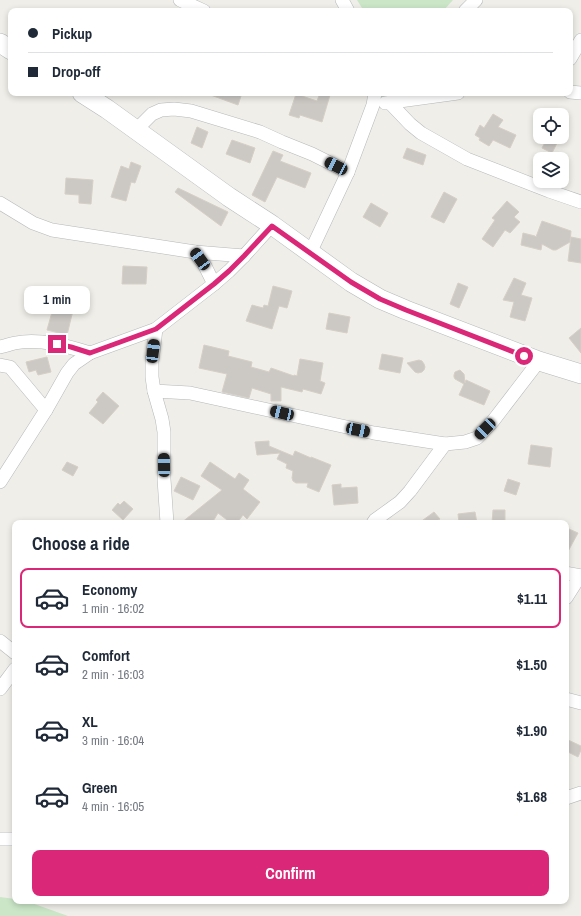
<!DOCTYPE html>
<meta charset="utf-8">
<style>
:root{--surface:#fff;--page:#f2f2f3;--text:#1f2937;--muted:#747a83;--line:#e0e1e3;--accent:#db2777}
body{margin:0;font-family:"Archivo Narrow",sans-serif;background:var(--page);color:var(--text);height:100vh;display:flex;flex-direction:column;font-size:15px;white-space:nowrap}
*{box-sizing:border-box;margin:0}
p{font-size:13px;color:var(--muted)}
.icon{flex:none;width:22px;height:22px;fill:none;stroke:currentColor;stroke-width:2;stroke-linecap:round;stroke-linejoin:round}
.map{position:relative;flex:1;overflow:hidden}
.panel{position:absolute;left:12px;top:520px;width:557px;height:384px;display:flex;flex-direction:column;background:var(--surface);border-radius:8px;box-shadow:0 2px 6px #0003}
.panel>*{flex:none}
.guide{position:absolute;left:8px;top:8px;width:565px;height:88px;border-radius:8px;box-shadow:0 2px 6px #0003;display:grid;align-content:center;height:88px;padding:0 20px;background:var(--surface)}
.tools{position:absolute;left:533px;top:108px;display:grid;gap:8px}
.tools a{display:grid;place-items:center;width:36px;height:36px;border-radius:8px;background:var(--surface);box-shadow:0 2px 6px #0003;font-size:20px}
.end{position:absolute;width:18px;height:18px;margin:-9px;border:5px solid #db2777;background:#fff;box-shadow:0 0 0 2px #fff}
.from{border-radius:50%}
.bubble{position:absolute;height:28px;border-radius:8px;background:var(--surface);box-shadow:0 2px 6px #0003;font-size:13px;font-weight:700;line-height:28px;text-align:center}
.car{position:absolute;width:12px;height:24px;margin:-12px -6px;border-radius:5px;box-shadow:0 0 3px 1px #0007;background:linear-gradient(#222 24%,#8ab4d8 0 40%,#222 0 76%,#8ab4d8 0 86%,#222 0)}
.guide b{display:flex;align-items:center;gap:14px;height:38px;font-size:15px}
.guide b+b{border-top:1px solid var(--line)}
.guide i{width:10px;height:10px;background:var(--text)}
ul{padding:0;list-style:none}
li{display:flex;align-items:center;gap:12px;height:60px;margin:0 8px 6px;padding:0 12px;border:2px solid transparent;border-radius:8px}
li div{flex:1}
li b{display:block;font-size:15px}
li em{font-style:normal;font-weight:700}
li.active{border-color:var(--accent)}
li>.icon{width:36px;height:36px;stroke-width:1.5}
h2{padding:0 20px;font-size:18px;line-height:48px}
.action{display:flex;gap:8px;margin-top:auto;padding:8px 20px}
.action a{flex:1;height:46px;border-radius:8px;background:var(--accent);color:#fff;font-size:16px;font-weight:700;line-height:46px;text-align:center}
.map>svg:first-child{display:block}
.green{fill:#cae6c7}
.building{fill:#ccc9c5;stroke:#d5cfc7}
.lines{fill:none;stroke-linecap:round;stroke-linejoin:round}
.street-casing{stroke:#b5b8bb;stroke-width:14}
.secondary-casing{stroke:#b4b8bb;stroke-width:20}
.street{stroke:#fff;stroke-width:13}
.secondary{stroke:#fff;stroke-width:19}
.route{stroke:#db2777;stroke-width:5}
</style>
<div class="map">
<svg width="581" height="916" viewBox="0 0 581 916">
<rect width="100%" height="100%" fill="#f0eee8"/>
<g class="green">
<polygon points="357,0 453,0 443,11 364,11"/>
<polygon points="0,897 15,899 15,901 26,901 68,916 0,916"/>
</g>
<g class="building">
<polygon points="208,93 242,93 238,105 208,94"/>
<polygon points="320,93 324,93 330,95 322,122 300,115 299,118 289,115 296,94 317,101"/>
<polygon points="493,114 503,120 498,127 516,135 510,148 493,140 489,146 479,140 480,138 475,135 480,125 484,128"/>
<polygon points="197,127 208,132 202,148 191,143"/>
<polygon points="548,137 560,137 552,153 542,148"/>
<polygon points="232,140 255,148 250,163 226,154"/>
<polygon points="407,148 426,155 423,165 403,158"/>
<polygon points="273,151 283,155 280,161 311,173 305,188 277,177 265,202 252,195"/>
<polygon points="131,162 141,166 135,183 131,182 126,201 111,197 121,166 129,169"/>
<polygon points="66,178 93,180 91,204 79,203 79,195 65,194"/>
<polygon points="178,188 228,212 221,226 175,192"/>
<polygon points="444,192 457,199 444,223 431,217"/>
<polygon points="507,201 519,212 514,217 520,222 510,233 505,230 493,247 482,239 495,220 492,218"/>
<polygon points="371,203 388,213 380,227 363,217"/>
<polygon points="542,221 571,231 570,242 556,250 553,250 542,244 541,250 521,245 523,233 535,236 536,237"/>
<polygon points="571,237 581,239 581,263 568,261"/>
<polygon points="123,266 147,267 146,284 122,284"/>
<polygon points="514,278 526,283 521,295 532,298 525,321 510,317 514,302 503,300"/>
<polygon points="458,283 468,287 459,308 450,304"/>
<polygon points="273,286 292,291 287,308 279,306 272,329 246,321 252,305 263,308 264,305 268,306"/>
<polygon points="34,298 58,301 59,298 75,302 67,335 47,330 52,312 33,309"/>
<polygon points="329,313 350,317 347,333 326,329"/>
<polygon points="581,328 581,353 569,338"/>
<polygon points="204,345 229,351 228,356 252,362 251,367 269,372 271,368 294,376 294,375 297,376 300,359 323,363 320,381 325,383 321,394 303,389 302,392 281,387 281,401 271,401 271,394 252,388 249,398 222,392 227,374 199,368"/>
<polygon points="382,354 403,358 400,373 379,369"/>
<polygon points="47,357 51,372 38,375 36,370 29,372 26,362"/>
<polygon points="419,360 422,361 424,364 425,367 424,370 422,372 418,373 415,372 407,363"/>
<polygon points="460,370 464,374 465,383 466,380 490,391 484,405 459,395 464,384 455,379 454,377 454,375 455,372"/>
<polygon points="103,392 119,406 103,424 89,413 98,402 96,400"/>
<polygon points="269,441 269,446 293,456 295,451 311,458 311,457 331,465 319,492 307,487 308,483 296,483 293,481 292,478 293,471 286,468 287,464 277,459 280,453 257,455 255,442"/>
<polygon points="531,445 552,448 550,467 528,464"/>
<polygon points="67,462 78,467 73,476 62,470"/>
<polygon points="210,462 235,479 239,473 249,480 243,489 260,502 247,519 243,515 237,523 231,523 218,513 212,523 181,523 222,490 201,476"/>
<polygon points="181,477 200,486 193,500 174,491"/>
<polygon points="508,479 520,483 516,495 504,491"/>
<polygon points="341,484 341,488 357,487 358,503 334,505 332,485"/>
<polygon points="124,501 133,509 123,520 112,510 118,503 120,505"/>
<polygon points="493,510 505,510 505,523 492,523"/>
<polygon points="434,512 440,519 434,523 419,523"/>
<polygon points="475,512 477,523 459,523 458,514"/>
<polygon points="569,529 578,533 566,555 566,535"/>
<polygon points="566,739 581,746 581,750 578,757 566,751"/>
</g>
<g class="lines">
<defs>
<g id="street">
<polyline points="180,0 204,11"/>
<polyline points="342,0 348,11"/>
<polyline points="465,11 476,0"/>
<polyline points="570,59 581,40"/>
<polyline points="570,92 581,93"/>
<polyline points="385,103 458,93"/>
<polyline points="390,103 410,124 421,133 467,159 549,191 581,202"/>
<polyline points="136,130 152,114 161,110 174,109 191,111 260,132 282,142 312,154 348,172"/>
<polyline points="0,203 33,223 52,230 195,252 244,256"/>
<polyline points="195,252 205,266 214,284"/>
<polyline points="310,253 348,172 373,105 375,93"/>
<polyline points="156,329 152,362 152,377 154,391 162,419 164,432 164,479 167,523"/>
<path d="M0 347C5 346 10 344 15 343 40 338 67 346 90 353"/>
<polyline points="0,365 10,367 46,410"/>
<polyline points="154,391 190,393 374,433 445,444 465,442 477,438 493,421 539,361"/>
<polyline points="0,482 46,410 67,373 74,364 90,353 156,329 214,284 229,271 244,256 272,225"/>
<polyline points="373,523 375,520 400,502 410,491 445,444"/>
<polyline points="566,573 581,576"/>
<polyline points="566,598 580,576"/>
<polyline points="0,641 15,653"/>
<polyline points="0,689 15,669"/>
<polyline points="566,699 581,703"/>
<polyline points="566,798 581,793"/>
<polyline points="0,839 15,839"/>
</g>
<g id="secondary">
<polyline points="0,43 11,50"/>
<polyline points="82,93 107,109 229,197 272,225 351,282 380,299 406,310 539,361 581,374"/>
</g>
</defs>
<use href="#street" class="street-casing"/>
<use href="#secondary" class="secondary-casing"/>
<use href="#street" class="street"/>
<use href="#secondary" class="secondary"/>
</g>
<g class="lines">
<polyline class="route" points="57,344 71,347 90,353 156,329 214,284 229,271 244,256 272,226 351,282 380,299 406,310 524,356"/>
</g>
</svg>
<div class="tools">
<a><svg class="icon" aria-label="locate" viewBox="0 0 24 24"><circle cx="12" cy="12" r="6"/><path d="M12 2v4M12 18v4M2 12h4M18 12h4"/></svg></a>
<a><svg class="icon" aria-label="layers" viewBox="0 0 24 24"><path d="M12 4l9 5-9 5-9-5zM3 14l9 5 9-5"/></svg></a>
</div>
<i class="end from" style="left:524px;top:356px"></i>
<i class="end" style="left:57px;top:344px"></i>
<div class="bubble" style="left:24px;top:286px;width:66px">1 min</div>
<i class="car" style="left:336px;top:166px;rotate:297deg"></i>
<i class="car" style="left:200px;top:259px;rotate:324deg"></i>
<i class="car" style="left:153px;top:351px;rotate:7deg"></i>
<i class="car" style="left:282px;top:413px;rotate:283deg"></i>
<i class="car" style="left:485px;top:429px;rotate:225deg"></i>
<i class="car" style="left:358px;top:430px;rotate:102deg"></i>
<i class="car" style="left:164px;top:465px;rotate:359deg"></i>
<div class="guide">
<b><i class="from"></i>Pickup</b>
<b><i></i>Drop-off</b>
</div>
<section class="panel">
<h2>Choose a ride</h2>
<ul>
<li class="active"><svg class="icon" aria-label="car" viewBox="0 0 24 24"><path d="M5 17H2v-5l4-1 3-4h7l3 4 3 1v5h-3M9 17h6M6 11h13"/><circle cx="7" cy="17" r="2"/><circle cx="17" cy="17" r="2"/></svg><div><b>Economy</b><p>1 min · 16:02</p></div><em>$1.11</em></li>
<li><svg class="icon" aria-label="car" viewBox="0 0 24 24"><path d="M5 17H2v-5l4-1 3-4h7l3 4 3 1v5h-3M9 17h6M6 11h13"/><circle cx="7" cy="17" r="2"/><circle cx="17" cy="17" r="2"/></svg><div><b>Comfort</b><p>2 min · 16:03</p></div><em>$1.50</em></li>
<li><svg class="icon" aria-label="car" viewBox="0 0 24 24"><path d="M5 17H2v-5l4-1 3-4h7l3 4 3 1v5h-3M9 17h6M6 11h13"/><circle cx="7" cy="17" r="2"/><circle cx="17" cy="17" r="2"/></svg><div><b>XL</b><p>3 min · 16:04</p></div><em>$1.90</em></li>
<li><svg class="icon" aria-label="car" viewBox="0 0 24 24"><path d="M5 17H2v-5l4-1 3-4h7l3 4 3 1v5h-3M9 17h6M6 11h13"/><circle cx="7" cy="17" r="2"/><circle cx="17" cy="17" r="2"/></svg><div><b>Green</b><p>4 min · 16:05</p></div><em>$1.68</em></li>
</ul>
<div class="action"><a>Confirm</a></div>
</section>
</div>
